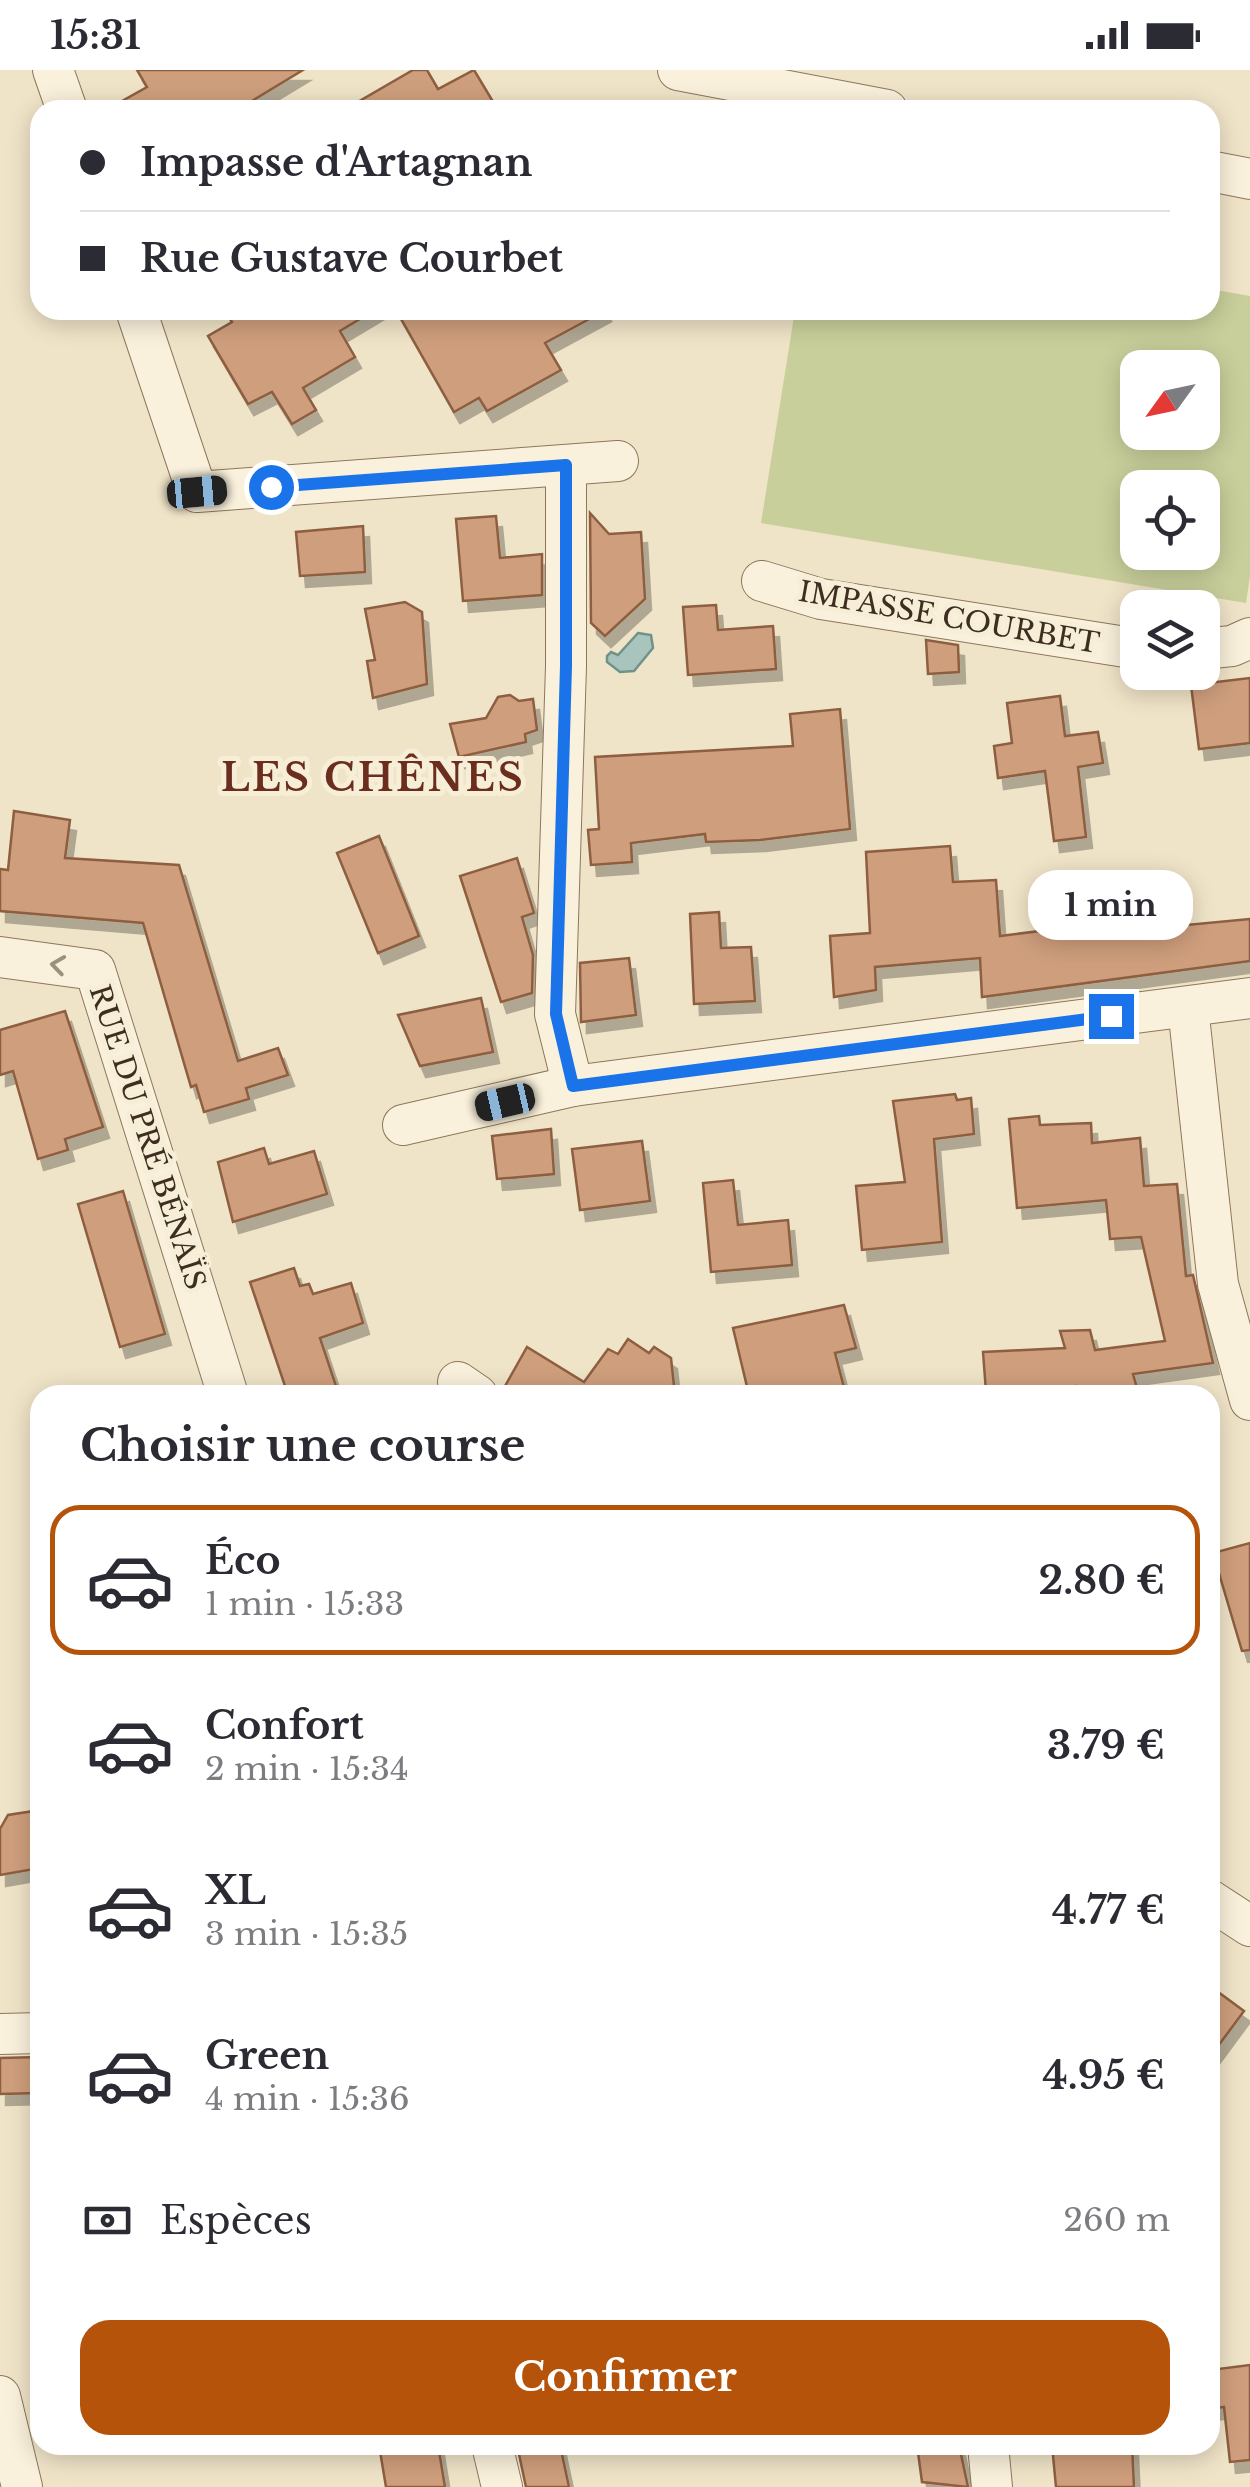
<!DOCTYPE html>
<html lang="fr">
<meta charset="utf-8">
<style>
:root{--surface:#fff;--page:#f7f7f7;--text:#2b2b33;--muted:#7c7c81;--line:#e1e1e2;--accent:#b45309}
body{margin:0;font-family:"Libre Baskerville",serif;background:var(--page);color:var(--text);height:100vh;display:flex;flex-direction:column;font-size:38px;white-space:nowrap}
*{box-sizing:border-box;margin:0}
p{font-size:32px;color:var(--muted)}
.icon{flex:none;width:55px;height:55px;fill:none;stroke:currentColor;stroke-width:2;stroke-linecap:round;stroke-linejoin:round}
.map{position:relative;flex:1;overflow:hidden}
.details{position:absolute;left:30px;top:1315px;width:1190px;height:1070px;display:flex;flex-direction:column;background:var(--surface);border-radius:30px;box-shadow:0 5px 25px #0003}
.details>*{flex:none}
.banner{position:absolute;left:30px;top:30px;width:1190px;height:220px;border-radius:30px;box-shadow:0 5px 25px #0003;display:grid;align-content:center;height:220px;padding:0 50px;background:var(--surface)}
.needle{width:65px;rotate:237deg}
.tools{position:absolute;left:1120px;top:280px;display:grid;gap:20px}
.tools a{display:grid;place-items:center;width:100px;height:100px;border-radius:20px;background:var(--surface);box-shadow:0 5px 25px #0003;font-size:50px}
.end{position:absolute;width:45px;height:45px;margin:-22px;border:12px solid #1a73e8;background:#fff;box-shadow:0 0 0 5px #fff}
.from{border-radius:50%}
.bubble{position:absolute;height:70px;border-radius:30px;background:var(--surface);box-shadow:0 5px 25px #0003;font-size:32px;font-weight:800;line-height:70px;text-align:center}
.car{position:absolute;width:30px;height:60px;margin:-30px -15px;border-radius:12px;box-shadow:0 0 8px 2px #0007;background:linear-gradient(#222 24%,#8ab4d8 0 40%,#222 0 76%,#8ab4d8 0 86%,#222 0)}
.banner b{display:flex;align-items:center;gap:35px;height:95px;font-size:38px}
.banner b+b{border-top:2px solid var(--line)}
.banner i{width:25px;height:25px;background:var(--text)}
ul{padding:0;list-style:none}
li{display:flex;align-items:center;gap:30px;height:150px;margin:0 20px 15px;padding:0 30px;border:5px solid transparent;border-radius:30px}
li div{flex:1}
li b{display:block;font-size:38px}
li em{font-style:normal;font-weight:800}
li.on{border-color:var(--accent)}
li>.icon{width:90px;height:90px;stroke-width:1.5}
h2{padding:0 50px;font-size:45px;line-height:120px}
.pay{display:flex;align-items:center;gap:25px;height:110px;padding:0 50px;font-size:38px}
.pay p{margin-inline-start:auto}
.button{display:flex;gap:20px;margin-top:auto;padding:20px 50px}
.button a{flex:1;height:115px;border-radius:30px;background:var(--accent);color:#fff;font-size:40px;font-weight:800;line-height:115px;text-align:center}
.status{display:flex;justify-content:space-between;align-items:center;height:70px;padding:0 50px;background:var(--surface);direction:ltr}
.status svg{height:28px;fill:currentColor}
.map>svg:first-child{display:block}
.green{fill:#c9cf9b;fill-rule:evenodd}
.water{fill:#a9c4bc;stroke:#6f938a;stroke-width:2.5}
.building{fill:#cf9f7d;stroke:#8d5f41;stroke-width:2.5;filter:url(#shadow)}
.lines{fill:none;stroke-linecap:round;stroke-linejoin:round}
.minor-casing{stroke:#8d765c;stroke-width:42}
.minor{stroke:#faf1dc;stroke-width:40}
.oneway{stroke:#9c907e}
.route{stroke:#1a73e8;stroke-width:12}
.labels{text-anchor:middle;stroke-width:10;stroke-linejoin:round;paint-order:stroke}
.street-label{font-size:28px;fill:#3d2e20;stroke:#f7eed8}
.district-label{font-size:38px;font-weight:bold;letter-spacing:2.5px;fill:#6b2e1e;stroke:#f7eed8}
</style>
<div class="status"><b>15:31</b><svg viewBox="0 0 49 12"><path d="M0 12V9h3v3zM5 12V6h3v6zM10 12V3h3v9zM15 12V0h3v12zM26 1h20v11H26zM47 4h2v5h-2z"/></svg></div>
<div class="map">
<svg width="1250" height="2417" viewBox="0 0 1250 2417">
<defs>
<filter id="shadow"><feDropShadow dx="6" dy="11" stdDeviation="0" flood-color="#0004"/></filter>
</defs>
<rect width="100%" height="100%" fill="#f0e4c8"/>
<path class="green" d="M1210 219 1250 226V506L1246 533 761 453 795 240H1210ZM1138 298H1202V362H1138ZM1138 418H1202V482H1138Z"/>
<polygon class="water" points="638,563 651,565 653,578 634,601 620,602 607,592 607,586 611,582 618,585"/>
<g class="building">
<polygon points="137,0 303,0 252,31 258,40 106,40 147,17"/>
<polygon points="413,0 427,0 438,19 474,0 498,40 344,40"/>
<polygon points="225,240 375,240 340,261 355,287 303,318 316,340 292,354 272,322 248,334 208,266 232,252"/>
<polygon points="396,240 606,240 545,273 561,300 487,341 479,328 454,342"/>
<polygon points="590,443 609,464 641,462 645,529 605,566 591,553"/>
<polygon points="496,446 500,488 542,484 542,525 463,531 456,449"/>
<polygon points="363,456 365,502 300,506 296,462"/>
<polygon points="405,532 422,542 427,614 373,628 367,591 375,590 365,539"/>
<polygon points="716,535 718,560 773,556 776,599 688,605 683,537"/>
<polygon points="926,570 958,575 959,602 928,604"/>
<polygon points="1250,608 1250,673 1199,679 1191,615"/>
<polygon points="510,625 519,631 533,629 537,660 525,664 526,672 459,687 450,654 486,648 498,627"/>
<polygon points="1060,626 1065,666 1098,662 1103,693 1078,697 1086,767 1054,771 1045,701 998,708 994,676 1012,673 1007,633"/>
<polygon points="840,639 850,759 760,770 706,772 705,764 631,773 632,792 591,795 588,760 599,759 595,687 793,676 790,644"/>
<polygon points="14,741 70,750 65,788 179,795 238,991 278,978 288,1005 246,1018 249,1029 204,1042 196,1015 191,1017 143,853 0,841 0,799 8,800"/>
<polygon points="379,766 419,866 378,883 337,783"/>
<polygon points="950,776 953,812 996,810 1000,866 1096,854 1094,838 1152,830 1155,858 1250,849 1250,891 982,927 980,888 875,897 876,920 834,927 830,866 870,863 866,782"/>
<polygon points="517,788 534,843 522,847 533,885 532,923 501,932 460,806"/>
<polygon points="719,842 721,878 751,877 755,931 694,934 690,844"/>
<polygon points="629,888 636,945 581,952 580,893"/>
<polygon points="481,928 493,982 420,996 398,945"/>
<polygon points="65,941 103,1057 65,1069 68,1080 38,1089 13,1001 0,1005 0,960"/>
<polygon points="955,1024 957,1030 971,1028 974,1064 934,1069 942,1172 862,1180 856,1116 905,1112 893,1031"/>
<polygon points="1039,1046 1040,1055 1091,1053 1092,1073 1140,1068 1144,1116 1177,1114 1186,1206 1193,1205 1213,1293 1133,1304 1139,1325 1078,1325 1076,1316 986,1322 983,1282 1065,1278 1060,1261 1090,1260 1095,1280 1165,1271 1141,1167 1110,1169 1106,1130 1017,1138 1009,1049"/>
<polygon points="551,1059 554,1104 497,1109 492,1066"/>
<polygon points="642,1071 650,1131 580,1140 572,1079"/>
<polygon points="264,1078 269,1094 314,1081 327,1124 233,1152 218,1092"/>
<polygon points="733,1110 738,1155 788,1150 792,1195 711,1202 703,1113"/>
<polygon points="123,1121 165,1264 120,1277 78,1134"/>
<polygon points="294,1198 300,1216 309,1214 313,1224 351,1213 363,1253 320,1268 339,1325 288,1325 250,1212"/>
<polygon points="844,1235 856,1278 835,1283 846,1325 749,1325 733,1258"/>
<polygon points="628,1269 649,1283 654,1277 671,1288 675,1325 500,1325 527,1277 584,1312 608,1279 618,1284"/>
<polygon points="1250,1473 1250,1580 1242,1581 1213,1483"/>
<polygon points="40,1740 40,1798 0,1805 0,1759 8,1745"/>
<polygon points="1210,1916 1244,1941 1210,1987"/>
<polygon points="40,1987 40,2023 0,2024 0,1988"/>
<polygon points="1250,2295 1250,2390 1230,2392 1224,2337 1210,2339 1210,2300"/>
<polygon points="379,2375 438,2375 445,2417 386,2417"/>
<polygon points="517,2375 560,2375 569,2417 526,2417"/>
<polygon points="917,2375 959,2375 968,2417 922,2412"/>
<polygon points="1052,2375 1132,2375 1134,2417 1056,2417"/>
</g>
<g class="lines">
<defs>
<g id="minor">
<polyline points="53,0 67,40"/>
<polyline points="678,0 887,40"/>
<polyline points="1210,101 1250,109"/>
<polyline points="136,240 197,422 618,391"/>
<polyline points="566,395 566,596 555,944 573,1016"/>
<polyline points="762,511 821,529 1138,579"/>
<polyline points="1202,579 1232,576 1250,568"/>
<polyline points="0,887 95,900 228,1325"/>
<polyline points="1188,937 1218,1214 1250,1330"/>
<polyline points="403,1055 573,1016 1250,928"/>
<polyline points="458,1312 477,1325"/>
<polyline points="1210,1830 1250,1856"/>
<polyline points="0,1964 40,1963"/>
<polyline points="0,2326 22,2417"/>
<polyline points="492,2375 502,2417"/>
<polyline points="988,2375 992,2417"/>
</g>
</defs>
<use href="#minor" class="minor-casing"/>
<use href="#minor" class="minor"/>
</g>
<defs><path id="oneway-chevron" d="M-2-3.5L2.5 0L-2 3.5" fill="none" stroke-width="1.6" stroke-linecap="round" stroke-linejoin="round" transform="scale(2.5)"/></defs>
<use class="oneway" href="#oneway-chevron" transform="translate(58 895) rotate(-172)"/>
<g class="lines">
<polyline class="route" points="271,417 566,395 566,596 556,944 573,1016 1111,946"/>
</g>
<g class="labels">
<g class="street-label">
<text transform="translate(949 547) rotate(10)" y="10">IMPASSE COURBET</text>
<text transform="translate(148 1067) rotate(72)" y="10">RUE DU PRÉ BÉNAÏS</text>
</g>
<g class="district-label">
<text x="373" y="721">LES CHÊNES</text>
</g>
</g>
</svg>
<div class="tools">
<a><svg class="needle" viewBox="-14 -14 28 28"><path d="M0-13l5 13h-10z" fill="#e53935"/><path d="M0 13l5-13h-10z" fill="#7c7c81"/></svg></a>
<a><svg class="icon" aria-label="locate" viewBox="0 0 24 24"><circle cx="12" cy="12" r="6"/><path d="M12 2v4M12 18v4M2 12h4M18 12h4"/></svg></a>
<a><svg class="icon" aria-label="layers" viewBox="0 0 24 24"><path d="M12 4l9 5-9 5-9-5zM3 14l9 5 9-5"/></svg></a>
</div>
<i class="end from" style="left:271px;top:417px"></i>
<i class="end" style="left:1111px;top:946px"></i>
<div class="bubble" style="left:1028px;top:800px;width:165px">1 min</div>
<i class="car" style="left:197px;top:422px;rotate:85deg"></i>
<i class="car" style="left:505px;top:1032px;rotate:257deg"></i>
<div class="banner">
<b><i class="from"></i>Impasse d'Artagnan</b>
<b><i></i>Rue Gustave Courbet</b>
</div>
<section class="details">
<h2>Choisir une course</h2>
<ul>
<li class="on"><svg class="icon" aria-label="car" viewBox="0 0 24 24"><path d="M5 17H2v-5l4-1 3-4h7l3 4 3 1v5h-3M9 17h6M6 11h13"/><circle cx="7" cy="17" r="2"/><circle cx="17" cy="17" r="2"/></svg><div><b>Éco</b><p>1 min · 15:33</p></div><em>2.80 €</em></li>
<li><svg class="icon" aria-label="car" viewBox="0 0 24 24"><path d="M5 17H2v-5l4-1 3-4h7l3 4 3 1v5h-3M9 17h6M6 11h13"/><circle cx="7" cy="17" r="2"/><circle cx="17" cy="17" r="2"/></svg><div><b>Confort</b><p>2 min · 15:34</p></div><em>3.79 €</em></li>
<li><svg class="icon" aria-label="car" viewBox="0 0 24 24"><path d="M5 17H2v-5l4-1 3-4h7l3 4 3 1v5h-3M9 17h6M6 11h13"/><circle cx="7" cy="17" r="2"/><circle cx="17" cy="17" r="2"/></svg><div><b>XL</b><p>3 min · 15:35</p></div><em>4.77 €</em></li>
<li><svg class="icon" aria-label="car" viewBox="0 0 24 24"><path d="M5 17H2v-5l4-1 3-4h7l3 4 3 1v5h-3M9 17h6M6 11h13"/><circle cx="7" cy="17" r="2"/><circle cx="17" cy="17" r="2"/></svg><div><b>Green</b><p>4 min · 15:36</p></div><em>4.95 €</em></li>
</ul>
<div class="pay"><svg class="icon" aria-label="cash" viewBox="0 0 24 24"><path d="M3 7h18v10H3z"/><circle cx="12" cy="12" r="2"/></svg>Espèces<p>260 m</p></div>
<div class="button"><a>Confirmer</a></div>
</section>
</div>
